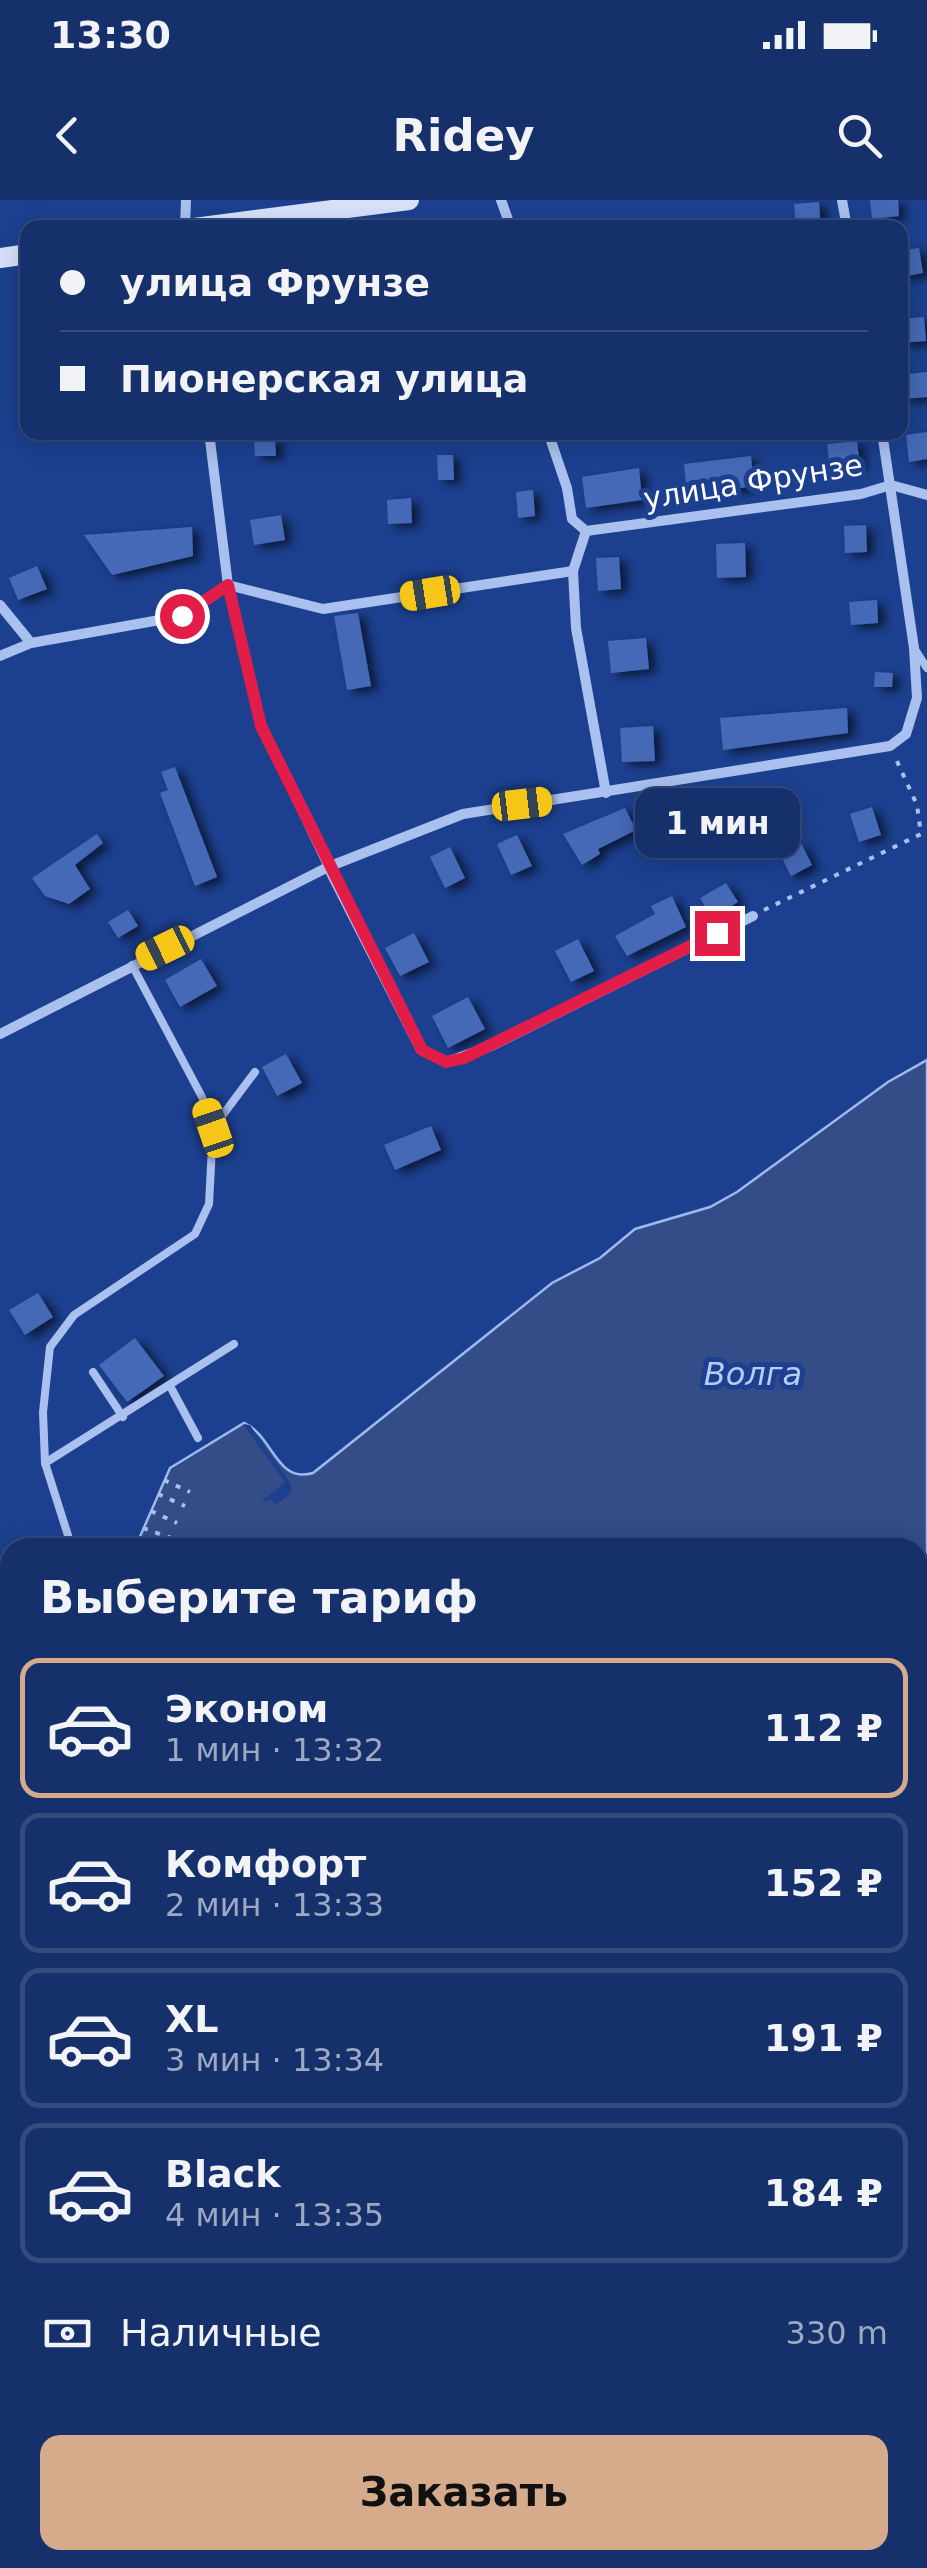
<!DOCTYPE html>
<html lang="ru">
<meta charset="utf-8">
<style>
:root{--surface:#15306b;--page:#223c73;--text:#f1f3f6;--muted:#9da9c1;--line:#344b7e;--accent:#d6ab8b}
body{margin:0;font-family:"DejaVu Sans",sans-serif;background:var(--page);color:var(--text);height:100vh;display:flex;flex-direction:column;font-size:38px;white-space:nowrap}
*{box-sizing:border-box;margin:0}
p{font-size:32px;color:var(--muted)}
.icon{flex:none;width:55px;height:55px;fill:none;stroke:currentColor;stroke-width:2;stroke-linecap:round;stroke-linejoin:round}
.map{position:relative;flex:1;overflow:hidden}
.details{position:absolute;left:0px;top:1338px;width:928px;height:1032px;display:flex;flex-direction:column;background:var(--surface);border-radius:30px 30px 0 0;box-shadow:0 5px 25px #0003,0 0 0 2px var(--line)}
.details>*{flex:none}
.guide{position:absolute;left:20px;top:20px;width:888px;height:220px;border-radius:20px;box-shadow:0 5px 25px #0003,0 0 0 2px var(--line);display:grid;align-content:center;height:220px;padding:0 40px;background:var(--surface)}
.end{position:absolute;width:45px;height:45px;margin:-22px;border:12px solid #e11d48;background:#fff;box-shadow:0 0 0 5px #fff}
.from{border-radius:50%}
.bubble{position:absolute;height:70px;border-radius:20px;background:var(--surface);box-shadow:0 5px 25px #0003,0 0 0 2px var(--line);font-size:32px;font-weight:600;line-height:70px;text-align:center}
.car{position:absolute;width:30px;height:60px;margin:-30px -15px;border-radius:12px;box-shadow:0 0 8px 2px #0007;background:linear-gradient(#f5c518 24%,#345 0 40%,#f5c518 0 76%,#345 0 86%,#f5c518 0)}
.guide b{display:flex;align-items:center;gap:35px;height:95px;font-size:38px}
.guide b+b{border-top:2px solid var(--line)}
.guide i{width:25px;height:25px;background:var(--text)}
ul{padding:0;list-style:none}
li{display:flex;align-items:center;gap:30px;height:140px;margin:0 20px 15px;padding:0 20px;border:5px solid var(--line);border-radius:20px}
li div{flex:1}
li b{display:block;font-size:38px}
li em{font-style:normal;font-weight:600}
li.current{border-color:var(--accent)}
li>.icon{width:90px;height:90px;stroke-width:1.5}
h2{padding:0 40px;font-size:45px;line-height:120px}
.pay{display:flex;align-items:center;gap:25px;height:110px;padding:0 40px;font-size:38px}
.pay p{margin-inline-start:auto}
.button{display:flex;gap:20px;margin-top:auto;padding:20px 40px}
.button a{flex:1;height:115px;border-radius:20px;background:var(--accent);color:#111;font-size:40px;font-weight:600;line-height:115px;text-align:center}
.status{display:flex;justify-content:space-between;align-items:center;height:70px;padding:0 50px;background:var(--surface);direction:ltr}
.status svg{height:28px;fill:currentColor}
header{display:flex;justify-content:space-between;align-items:center;height:130px;padding:0 40px;background:var(--surface);font-size:45px;font-weight:600}
.map>svg:first-child{display:block}
.water{fill:#344d88;stroke:#9db9f0;stroke-width:2.5}
.pier{fill:#1c408f}
.building{fill:#4469b7;filter:url(#shadow)}
.lines{fill:none;stroke-linecap:round;stroke-linejoin:round}
.path{stroke:#aac0ee;stroke-width:4;stroke-dasharray:5 8;stroke-linecap:butt}
.lane{stroke:#aac0ee;stroke-width:8}
.street{stroke:#aac0ee;stroke-width:10}
.secondary{stroke:#d7e2fa;stroke-width:20}
.route{stroke:#e11d48;stroke-width:12}
.labels{text-anchor:middle;stroke-width:10;stroke-linejoin:round;paint-order:stroke}
.street-label{font-size:30px;fill:#fff;stroke:#1c408f}
.water-label{font-size:32px;font-style:italic;fill:#b6cbf5;stroke:#1c408f}
</style>
<div class="status"><b>13:30</b><svg viewBox="0 0 49 12"><path d="M0 12V9h3v3zM5 12V6h3v6zM10 12V3h3v9zM15 12V0h3v12zM26 1h20v11H26zM47 4h2v5h-2z"/></svg></div>
<header><svg class="icon" aria-label="back" viewBox="0 0 24 24"><path d="M15 5l-7 7 7 7"/></svg>Ridey<svg class="icon" aria-label="search" viewBox="0 0 24 24"><circle cx="10" cy="10" r="6"/><path d="M15 15l6 6"/></svg></header>
<div class="map">
<svg width="927" height="2368" viewBox="0 0 927 2368">
<defs>
<filter id="shadow"><feDropShadow dx="7" dy="4" stdDeviation="5" flood-color="#0009"/></filter>
</defs>
<rect width="100%" height="100%" fill="#1c408f"/>
<g class="water">
<path d="M927 860V2229L918 2233V1348H135L170 1268 244 1223C273 1235 276 1284 313 1273L552 1083 600 1058 635 1029 710 1007 737 992 888 882Z"/>
<polygon points="10,1512 10,2360 715,2360 699,2368 0,2368 0,1550 10,1540 0,1530 0,1521"/>
<polygon points="927,2300 927,2368 839,2368 849,2360 918,2360 918,2306"/>
</g>
<polygon class="pier" points="243,1224 250,1225 291,1284 291,1293 276,1305 271,1299 260,1303 285,1282"/>
<g class="building">
<polygon points="870,0 898,0 899,16 872,19"/>
<polygon points="819,2 821,28 796,28 794,4"/>
<polygon points="919,48 923,73 900,77 900,51"/>
<polygon points="924,117 926,141 900,143 900,119"/>
<polygon points="927,172 927,197 903,199 900,175"/>
<polygon points="927,232 927,259 909,262 906,235"/>
<polygon points="275,237 276,256 255,256 254,238"/>
<polygon points="857,241 860,268 830,271 827,244"/>
<polygon points="437,255 453,255 454,280 438,280"/>
<polygon points="751,256 754,286 687,296 684,264"/>
<polygon points="639,268 642,300 586,308 582,277"/>
<polygon points="533,290 535,316 518,318 516,292"/>
<polygon points="411,298 412,323 388,324 387,300"/>
<polygon points="281,315 285,340 254,345 250,320"/>
<polygon points="866,325 867,352 845,353 844,326"/>
<polygon points="192,327 193,356 112,375 84,335"/>
<polygon points="745,343 746,377 717,378 716,344"/>
<polygon points="619,357 621,389 598,391 596,358"/>
<polygon points="37,366 47,389 18,400 9,378"/>
<polygon points="877,400 878,423 851,425 849,402"/>
<polygon points="358,413 371,486 347,490 334,416"/>
<polygon points="646,438 649,469 611,473 608,441"/>
<polygon points="875,472 893,473 892,487 874,487"/>
<polygon points="847,508 848,533 723,550 720,518"/>
<polygon points="653,526 655,561 622,562 620,528"/>
<polygon points="175,567 217,677 195,686 160,593 168,590 161,572"/>
<polygon points="770,593 781,620 764,626 753,599"/>
<polygon points="872,607 881,635 859,642 850,614"/>
<polygon points="625,608 636,630 598,649 600,654 582,665 563,634"/>
<polygon points="669,618 681,638 669,645 657,626"/>
<polygon points="97,634 103,643 75,665 90,689 69,704 45,696 32,678"/>
<polygon points="517,635 532,666 511,675 497,644"/>
<polygon points="801,643 812,665 791,676 780,654"/>
<polygon points="450,647 465,678 445,688 430,657"/>
<polygon points="726,683 738,702 712,718 700,698"/>
<polygon points="672,696 686,727 627,756 615,736 655,714 651,706"/>
<polygon points="128,710 138,726 118,738 108,722"/>
<polygon points="414,733 429,762 400,776 385,748"/>
<polygon points="578,739 594,771 571,782 555,751"/>
<polygon points="201,759 217,786 180,807 165,780"/>
<polygon points="468,797 485,829 448,848 432,816"/>
<polygon points="286,854 302,883 277,896 262,867"/>
<polygon points="431,926 441,950 395,970 384,945"/>
<polygon points="38,1093 53,1117 25,1135 9,1110"/>
<polygon points="135,1138 164,1176 127,1202 99,1165"/>
</g>
<g class="lines">
<g class="path">
<polyline points="764,710 921,634 917,605 896,559"/>
<polyline points="164,1280 190,1292"/>
<polyline points="158,1294 185,1306"/>
<polyline points="151,1311 177,1323"/>
<polyline points="143,1328 171,1338"/>
<polyline points="136,1345 142,1348"/>
</g>
<g class="lane">
<polyline points="228,385 261,526 328,667"/>
<polyline points="914,448 927,468"/>
<polyline points="213,928 255,872"/>
<polyline points="93,1172 123,1217"/>
<polyline points="170,1186 198,1238"/>
<polyline points="45,1263 43,1212 50,1147 74,1115 195,1034 209,1004 213,928 202,897 132,765"/>
<polyline points="72,1348 45,1263 234,1144"/>
<polyline points="0,1474 10,1465"/>
<polyline points="918,2285 927,2278"/>
<polyline points="804,2368 812,2360"/>
</g>
<g class="street">
<polyline points="501,0 511,28"/>
<polyline points="842,0 847,28"/>
<polyline points="185,28 186,0"/>
<polyline points="209,232 228,385"/>
<polyline points="548,232 567,288 572,319 586,331"/>
<polyline points="586,331 861,294 891,285 927,295"/>
<polyline points="586,331 573,371 576,428 606,593"/>
<polyline points="0,405 31,443"/>
<polyline points="0,456 31,443 182,416 228,385 323,409 573,371"/>
<polyline points="328,667 421,850 447,862 491,846 753,716"/>
<polyline points="0,834 328,667 463,614 890,546 906,534 917,498 914,448 882,232"/>
</g>
<g class="secondary">
<polyline points="194,28 409,0"/>
<polyline points="0,58 28,54"/>
</g>
</g>
<g class="lines">
<polyline class="route" points="182,416 228,385 261,526 422,850 446,862 464,858 717,733"/>
</g>
<g class="labels">
<g class="street-label">
<text transform="translate(753 282) rotate(-9)" y="10">улица Фрунзе</text>
</g>
<g class="water-label">
<text x="753" y="1185">Волга</text>
</g>
</g>
</svg>
<i class="end from" style="left:182px;top:416px"></i>
<i class="end" style="left:717px;top:733px"></i>
<div class="bubble" style="left:635px;top:588px;width:165px">1 мин</div>
<i class="car" style="left:430px;top:393px;rotate:261deg"></i>
<i class="car" style="left:522px;top:604px;rotate:83deg"></i>
<i class="car" style="left:165px;top:748px;rotate:244deg"></i>
<i class="car" style="left:213px;top:928px;rotate:341deg"></i>
<div class="guide">
<b><i class="from"></i>улица Фрунзе</b>
<b><i></i>Пионерская улица</b>
</div>
<section class="details">
<h2>Выберите тариф</h2>
<ul>
<li class="current"><svg class="icon" aria-label="car" viewBox="0 0 24 24"><path d="M5 17H2v-5l4-1 3-4h7l3 4 3 1v5h-3M9 17h6M6 11h13"/><circle cx="7" cy="17" r="2"/><circle cx="17" cy="17" r="2"/></svg><div><b>Эконом</b><p>1 мин · 13:32</p></div><em>112 ₽</em></li>
<li><svg class="icon" aria-label="car" viewBox="0 0 24 24"><path d="M5 17H2v-5l4-1 3-4h7l3 4 3 1v5h-3M9 17h6M6 11h13"/><circle cx="7" cy="17" r="2"/><circle cx="17" cy="17" r="2"/></svg><div><b>Комфорт</b><p>2 мин · 13:33</p></div><em>152 ₽</em></li>
<li><svg class="icon" aria-label="car" viewBox="0 0 24 24"><path d="M5 17H2v-5l4-1 3-4h7l3 4 3 1v5h-3M9 17h6M6 11h13"/><circle cx="7" cy="17" r="2"/><circle cx="17" cy="17" r="2"/></svg><div><b>XL</b><p>3 мин · 13:34</p></div><em>191 ₽</em></li>
<li><svg class="icon" aria-label="car" viewBox="0 0 24 24"><path d="M5 17H2v-5l4-1 3-4h7l3 4 3 1v5h-3M9 17h6M6 11h13"/><circle cx="7" cy="17" r="2"/><circle cx="17" cy="17" r="2"/></svg><div><b>Black</b><p>4 мин · 13:35</p></div><em>184 ₽</em></li>
</ul>
<div class="pay"><svg class="icon" aria-label="cash" viewBox="0 0 24 24"><path d="M3 7h18v10H3z"/><circle cx="12" cy="12" r="2"/></svg>Наличные<p>330 m</p></div>
<div class="button"><a>Заказать</a></div>
</section>
</div>
